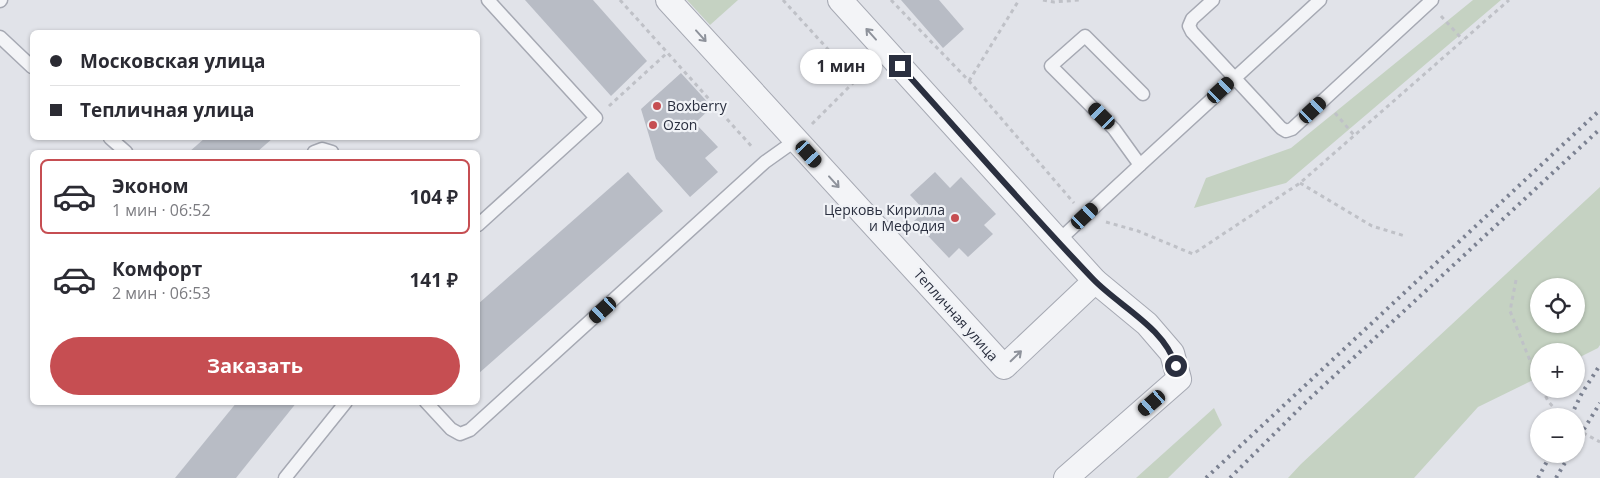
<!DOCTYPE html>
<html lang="ru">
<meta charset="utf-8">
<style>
:root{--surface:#fff;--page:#f7f7f7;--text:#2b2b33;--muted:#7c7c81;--line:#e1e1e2;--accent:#c64e52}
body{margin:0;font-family:"Open Sans",sans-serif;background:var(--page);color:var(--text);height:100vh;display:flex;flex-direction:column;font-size:19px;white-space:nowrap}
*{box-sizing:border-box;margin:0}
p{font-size:16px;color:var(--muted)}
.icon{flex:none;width:28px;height:28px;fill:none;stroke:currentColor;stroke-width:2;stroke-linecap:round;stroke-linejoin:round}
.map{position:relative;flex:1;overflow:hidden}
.panel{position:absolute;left:30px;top:150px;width:450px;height:255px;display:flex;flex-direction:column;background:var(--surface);border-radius:8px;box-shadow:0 1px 4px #0004}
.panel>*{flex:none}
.banner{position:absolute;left:30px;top:30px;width:450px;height:110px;border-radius:8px;box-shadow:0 1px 4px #0004;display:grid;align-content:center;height:110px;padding:0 20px;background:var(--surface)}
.controls{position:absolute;left:1530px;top:278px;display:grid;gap:10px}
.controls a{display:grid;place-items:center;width:55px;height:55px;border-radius:50%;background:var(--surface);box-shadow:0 1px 4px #0004;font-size:25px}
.end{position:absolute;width:22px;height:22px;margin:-11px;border:6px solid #2a2f3f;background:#fff;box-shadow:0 0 0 2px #fff}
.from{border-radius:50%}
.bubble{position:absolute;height:35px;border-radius:18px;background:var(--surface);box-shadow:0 1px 4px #0004;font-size:16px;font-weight:700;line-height:35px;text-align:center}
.car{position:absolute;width:15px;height:30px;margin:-15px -8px;border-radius:6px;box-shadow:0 0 4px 1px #0007;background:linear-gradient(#222 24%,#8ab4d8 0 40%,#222 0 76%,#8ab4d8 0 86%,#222 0)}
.banner b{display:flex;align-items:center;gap:18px;height:48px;font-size:19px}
.banner b+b{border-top:1px solid var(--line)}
.banner i{width:12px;height:12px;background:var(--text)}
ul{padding:9px 0 0;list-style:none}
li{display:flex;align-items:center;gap:15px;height:75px;margin:0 10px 8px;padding:0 10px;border:2px solid transparent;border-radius:8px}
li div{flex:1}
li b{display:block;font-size:19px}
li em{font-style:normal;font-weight:700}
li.current{border-color:var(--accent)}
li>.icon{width:45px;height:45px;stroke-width:1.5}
.cta{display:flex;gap:10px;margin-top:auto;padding:10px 20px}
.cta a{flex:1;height:58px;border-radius:30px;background:var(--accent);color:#fff;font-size:20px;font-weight:700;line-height:58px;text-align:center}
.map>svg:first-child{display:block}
.green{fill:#c5d2c2;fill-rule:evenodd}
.building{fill:#b8bcc5}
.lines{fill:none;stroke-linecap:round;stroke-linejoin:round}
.lane-casing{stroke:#a6a9b3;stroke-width:15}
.street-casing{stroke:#a6a9b3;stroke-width:26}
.path{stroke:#bfc1c7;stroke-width:3;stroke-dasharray:4 4;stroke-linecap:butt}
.lane{stroke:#f3f4f7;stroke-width:12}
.street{stroke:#f3f4f7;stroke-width:24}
.rail{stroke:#7b8191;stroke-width:4;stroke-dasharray:2.5 5;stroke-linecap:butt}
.oneway{stroke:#8e929b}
.route{stroke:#2a2f3f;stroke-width:6}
.poi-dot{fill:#c64e52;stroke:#f0f2f6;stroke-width:2}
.labels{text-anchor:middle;stroke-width:4.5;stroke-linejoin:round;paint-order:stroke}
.poi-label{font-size:14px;fill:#2a2f3f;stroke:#f0f2f6;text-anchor:start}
.street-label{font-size:14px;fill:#2a2f3f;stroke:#f0f2f6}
</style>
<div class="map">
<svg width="1600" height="478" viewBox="0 0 1600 478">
<rect width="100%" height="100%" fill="#e1e3e9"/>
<g class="green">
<polygon points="687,0 738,0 710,25"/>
<polygon points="1473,0 1501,0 1286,183 1194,208 1206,178 1291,148"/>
<path d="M1600 187V345L1598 348 1576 359V351H1539V377L1478 407 1414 478H1288L1301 464ZM1576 286V324H1539V286Z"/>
<polygon points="1214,408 1222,425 1168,478 1136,478"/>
</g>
<g class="building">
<polygon points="525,0 593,0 647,61 611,96"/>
<polygon points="901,0 939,0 964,29 943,48"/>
<polygon points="681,73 712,107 695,123 718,147 705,158 718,172 690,197 656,159 641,109"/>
<polygon points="205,138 273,138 257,152 189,152"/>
<polygon points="628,172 663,211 478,374 478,304"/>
<polygon points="935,172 950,188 961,177 996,214 984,225 993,234 968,257 959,248 949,258 914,221 925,211 910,195"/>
<polygon points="237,402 297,402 236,478 175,478"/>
</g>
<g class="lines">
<defs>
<g id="lane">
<polyline points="1213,0 1192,19 1189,26 1192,32 1281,128 1286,131 1292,129 1432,0"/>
<polyline points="0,1 1,0"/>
<polyline points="0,37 32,67"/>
<polyline points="110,138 126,152"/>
<polyline points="314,152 322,149 332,152"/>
<polyline points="1140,165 1320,0"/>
<polyline points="478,225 596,118 488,0"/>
<polyline points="1058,241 1140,165 1114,129 1051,66 1085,36 1143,94"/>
<polyline points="426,402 451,429 460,434 470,430 765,162 796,140"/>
<polyline points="285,478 346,402"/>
</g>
<g id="street">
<polyline points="668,0 1004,367 1095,281 840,0"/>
<polyline points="1066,478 1179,379 1172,353 1147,324 1095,281"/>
</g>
</defs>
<use href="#lane" class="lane-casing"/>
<use href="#street" class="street-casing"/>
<g class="path">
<polyline points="620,0 753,148"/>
<polyline points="783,0 856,80 869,67"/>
<polyline points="891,0 969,81 1074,203"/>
<polyline points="1043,0 1054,2 1079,0"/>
<polyline points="1441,16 1463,40"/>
<polyline points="969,81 1019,0"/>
<polyline points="609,106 667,53"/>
<polyline points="1335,113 1354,135"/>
<polyline points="812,124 856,80"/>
<polyline points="1300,183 1372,226 1405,236"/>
<polyline points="1106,222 1138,231 1193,254 1300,183 1509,0"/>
<polyline points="1516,280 1510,311 1539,383"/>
<polyline points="1542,389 1548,401 1561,416"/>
<polyline points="1576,429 1600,442"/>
</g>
<use href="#lane" class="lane"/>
<use href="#street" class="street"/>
<g class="rail">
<polyline points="1571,416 1582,393 1600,365"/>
<polyline points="1576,442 1600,403"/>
<polyline points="1206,478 1600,110"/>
<polyline points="1230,478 1306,402 1600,129"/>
<polyline points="1538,478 1551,454"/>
<polyline points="1556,478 1570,454"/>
</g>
</g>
<defs><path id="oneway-shaft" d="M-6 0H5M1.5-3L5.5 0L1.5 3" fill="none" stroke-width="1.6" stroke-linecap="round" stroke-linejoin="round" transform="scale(1.25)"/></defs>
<g class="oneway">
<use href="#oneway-shaft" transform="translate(871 34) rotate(-132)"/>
<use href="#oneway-shaft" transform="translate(701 36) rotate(48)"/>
<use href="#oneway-shaft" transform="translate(834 182) rotate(48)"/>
<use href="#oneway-shaft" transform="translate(1016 356) rotate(-44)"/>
</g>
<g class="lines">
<path class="route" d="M900 66C964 137 1027 210 1093 279 1120 307 1164 327 1176 366"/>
</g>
<g class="poi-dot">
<circle cx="657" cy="106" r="5"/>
<circle cx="653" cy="125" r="5"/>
<circle cx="955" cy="218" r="5"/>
</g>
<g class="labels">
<g class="poi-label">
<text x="667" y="111">Boxberry</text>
<text x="663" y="130">Ozon</text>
<text x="945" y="215" text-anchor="end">Церковь Кирилла<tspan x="945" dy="16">и Мефодия</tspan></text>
</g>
<g class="street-label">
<text transform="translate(956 315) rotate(48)" y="5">Тепличная улица</text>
</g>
</g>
</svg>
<div class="controls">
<a><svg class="icon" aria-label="locate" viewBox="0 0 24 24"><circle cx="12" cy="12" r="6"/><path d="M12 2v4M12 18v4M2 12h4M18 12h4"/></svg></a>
<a>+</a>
<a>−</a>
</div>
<i class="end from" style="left:1176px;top:366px"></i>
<i class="end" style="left:900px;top:66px"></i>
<div class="bubble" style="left:800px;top:49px;width:82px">1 мин</div>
<i class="car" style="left:1221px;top:90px;rotate:47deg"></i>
<i class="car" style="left:1313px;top:110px;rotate:47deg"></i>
<i class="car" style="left:1102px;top:116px;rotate:315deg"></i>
<i class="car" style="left:809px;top:154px;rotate:138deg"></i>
<i class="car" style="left:1085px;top:216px;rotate:47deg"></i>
<i class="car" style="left:603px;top:310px;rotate:228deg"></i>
<i class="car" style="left:1152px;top:403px;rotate:229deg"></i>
<div class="banner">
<b><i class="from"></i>Московская улица</b>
<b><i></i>Тепличная улица</b>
</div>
<section class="panel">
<ul>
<li class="current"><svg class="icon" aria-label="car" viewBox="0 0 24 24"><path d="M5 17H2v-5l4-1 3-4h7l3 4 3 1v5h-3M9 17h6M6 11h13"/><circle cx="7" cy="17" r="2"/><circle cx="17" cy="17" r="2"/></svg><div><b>Эконом</b><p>1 мин · 06:52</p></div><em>104 ₽</em></li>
<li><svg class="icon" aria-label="car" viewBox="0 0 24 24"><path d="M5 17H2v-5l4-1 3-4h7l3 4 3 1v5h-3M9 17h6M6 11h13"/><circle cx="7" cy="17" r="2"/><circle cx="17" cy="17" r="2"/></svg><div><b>Комфорт</b><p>2 мин · 06:53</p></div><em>141 ₽</em></li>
</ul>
<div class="cta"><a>Заказать</a></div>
</section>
</div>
